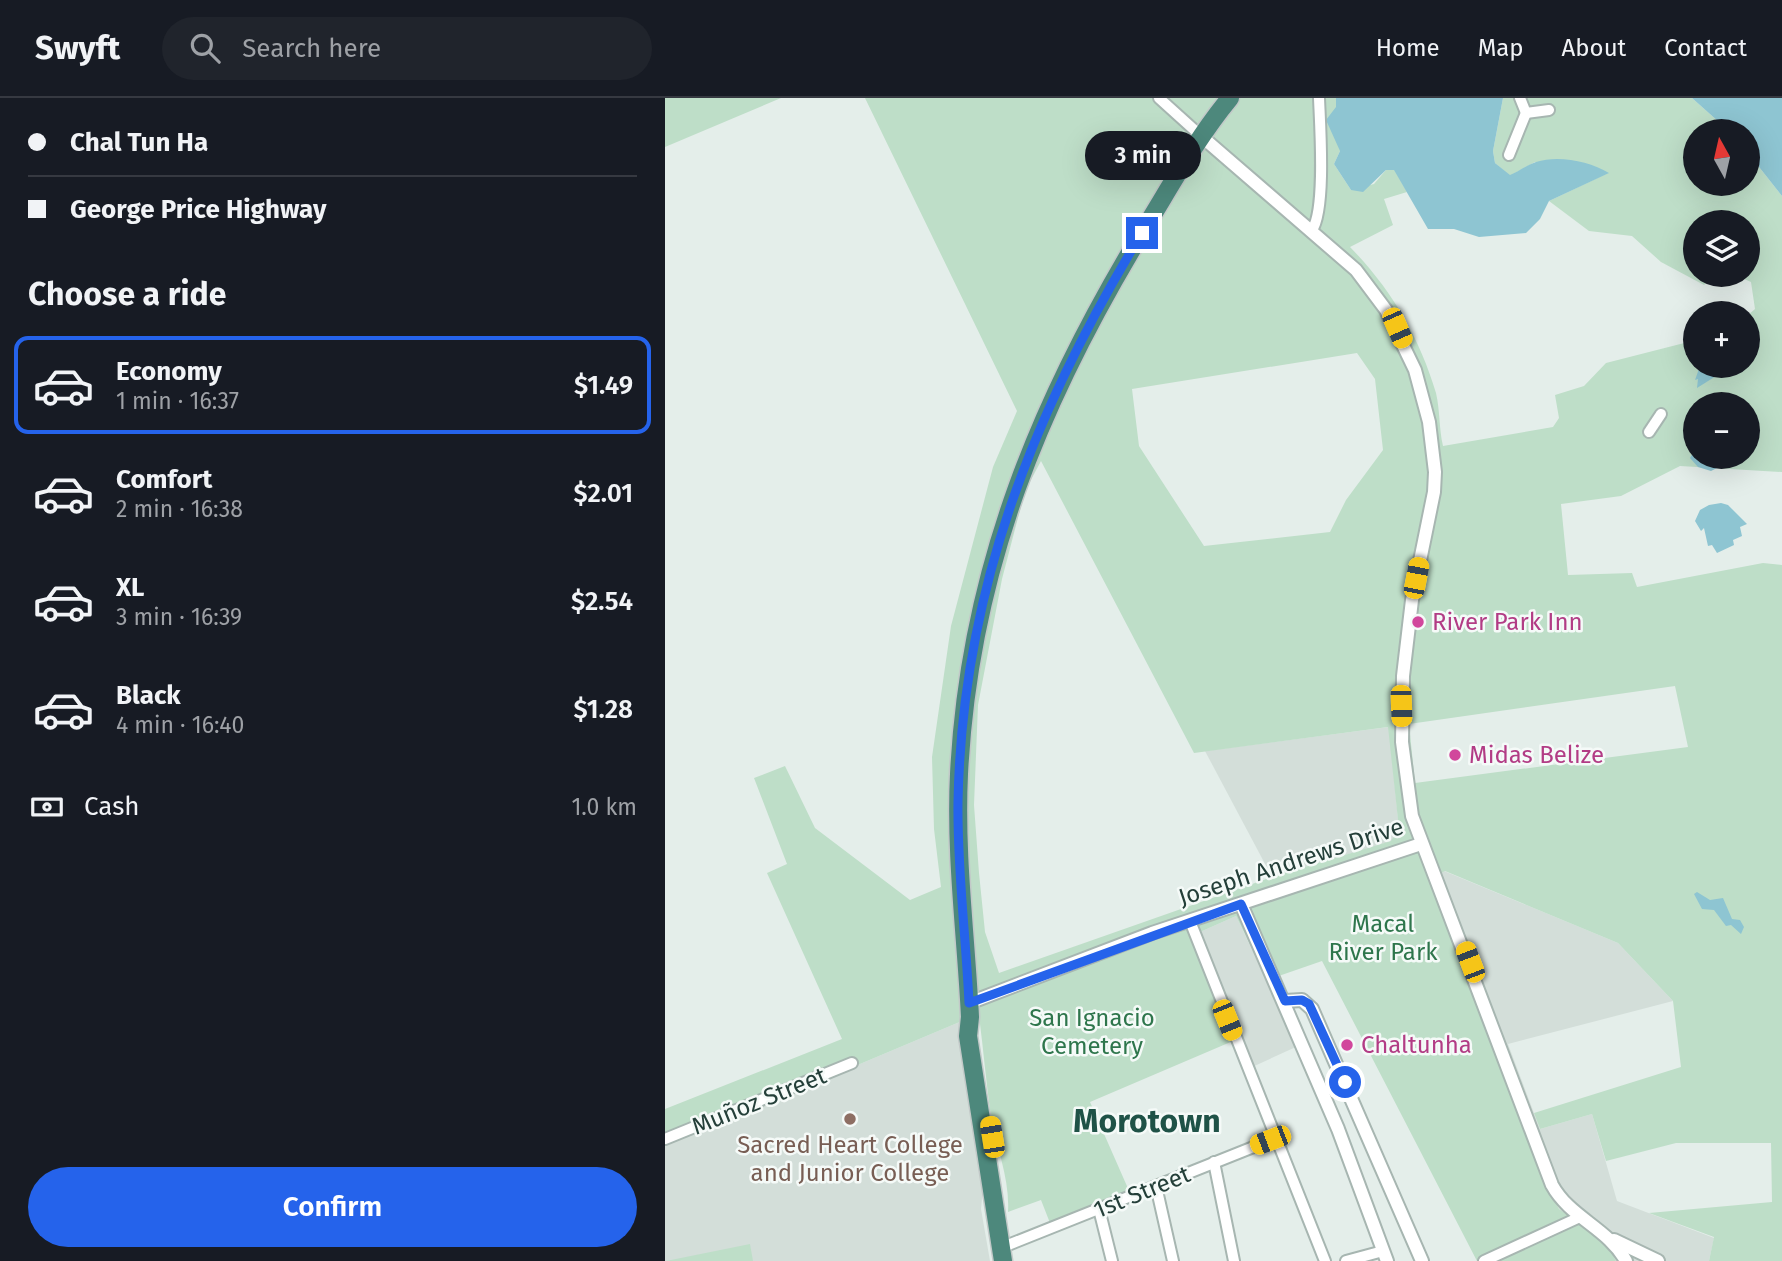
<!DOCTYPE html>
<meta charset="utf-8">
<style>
:root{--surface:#171b24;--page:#20242c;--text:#f1f3f6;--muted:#9ea1a6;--line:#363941;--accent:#2563eb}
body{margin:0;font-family:"Fira Sans",sans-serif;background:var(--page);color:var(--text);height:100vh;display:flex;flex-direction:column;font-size:26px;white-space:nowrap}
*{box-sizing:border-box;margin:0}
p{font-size:23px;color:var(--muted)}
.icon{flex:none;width:38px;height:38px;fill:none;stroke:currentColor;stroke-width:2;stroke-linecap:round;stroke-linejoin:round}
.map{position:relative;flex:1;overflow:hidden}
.details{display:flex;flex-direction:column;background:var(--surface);width:665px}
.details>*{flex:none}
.top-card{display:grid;align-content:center;height:154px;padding:0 28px;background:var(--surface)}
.needle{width:46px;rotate:352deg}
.controls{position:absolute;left:1018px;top:21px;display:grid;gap:14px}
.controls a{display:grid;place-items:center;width:77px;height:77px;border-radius:50%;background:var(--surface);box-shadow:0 7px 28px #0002;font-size:35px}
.end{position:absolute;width:32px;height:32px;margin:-16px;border:9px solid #2563eb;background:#fff;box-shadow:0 0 0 4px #fff}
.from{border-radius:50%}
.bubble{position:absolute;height:49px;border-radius:24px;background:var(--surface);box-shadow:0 7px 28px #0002;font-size:23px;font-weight:600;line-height:49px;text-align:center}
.car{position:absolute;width:21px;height:42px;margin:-21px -10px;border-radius:9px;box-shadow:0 0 5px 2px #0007;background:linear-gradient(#f5c518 24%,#345 0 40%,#f5c518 0 76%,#345 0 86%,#f5c518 0)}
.top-card b{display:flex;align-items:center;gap:24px;height:66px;font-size:26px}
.top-card b+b{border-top:2px solid var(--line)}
.top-card i{width:18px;height:18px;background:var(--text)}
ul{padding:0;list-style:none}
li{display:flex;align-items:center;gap:21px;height:98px;margin:0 14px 10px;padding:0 14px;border:4px solid transparent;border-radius:14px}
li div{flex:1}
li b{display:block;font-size:26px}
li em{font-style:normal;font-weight:600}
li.selected{border-color:var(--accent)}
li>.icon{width:63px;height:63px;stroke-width:1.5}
h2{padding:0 28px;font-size:32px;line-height:84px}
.pay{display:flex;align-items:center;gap:18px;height:77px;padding:0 28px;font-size:26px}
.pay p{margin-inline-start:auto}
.button{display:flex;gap:14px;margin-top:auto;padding:14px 28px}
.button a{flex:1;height:80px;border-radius:42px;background:var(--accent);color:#fff;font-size:28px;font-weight:600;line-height:80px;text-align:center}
header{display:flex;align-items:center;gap:42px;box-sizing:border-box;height:98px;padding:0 35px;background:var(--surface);border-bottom:2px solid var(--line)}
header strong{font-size:33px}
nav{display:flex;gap:38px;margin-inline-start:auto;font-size:24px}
.search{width:490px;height:63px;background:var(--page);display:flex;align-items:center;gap:18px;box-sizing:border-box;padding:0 24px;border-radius:38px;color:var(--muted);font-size:26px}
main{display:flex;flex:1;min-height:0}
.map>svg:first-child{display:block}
.built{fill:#d3ded9}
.green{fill:#bedec8;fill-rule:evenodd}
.water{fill:#8ec5d2}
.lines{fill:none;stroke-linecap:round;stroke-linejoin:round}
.minor-casing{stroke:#a7b6b1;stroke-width:14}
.tertiary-casing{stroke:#a7b6b1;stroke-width:16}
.trunk-casing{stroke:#c2c9c8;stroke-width:21}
.minor{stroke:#fff;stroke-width:10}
.tertiary{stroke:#fff;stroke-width:12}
.trunk{stroke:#4d887c;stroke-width:18}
.route{stroke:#2563eb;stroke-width:9}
.hotel-dot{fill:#d1479c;stroke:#f5faf8;stroke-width:2.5}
.education-dot{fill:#8d6e63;stroke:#f5faf8;stroke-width:2.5}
.labels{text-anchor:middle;stroke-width:5;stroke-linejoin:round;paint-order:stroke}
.hotel-label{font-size:24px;fill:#b23c85;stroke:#f5faf8;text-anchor:start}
.street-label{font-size:24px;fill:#243f39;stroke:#f5faf8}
.park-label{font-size:24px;fill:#2e764c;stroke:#f5faf8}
.education-label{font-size:24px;fill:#785e54;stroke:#f5faf8}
.district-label{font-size:32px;font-weight:bold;fill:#1f5247;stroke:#f5faf8}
</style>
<header>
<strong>Swyft</strong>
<div class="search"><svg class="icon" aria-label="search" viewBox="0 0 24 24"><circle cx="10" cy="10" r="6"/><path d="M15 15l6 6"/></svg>Search here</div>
<nav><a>Home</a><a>Map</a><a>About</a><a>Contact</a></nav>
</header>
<main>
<section class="details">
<div class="top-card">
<b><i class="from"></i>Chal Tun Ha</b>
<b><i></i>George Price Highway</b>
</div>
<h2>Choose a ride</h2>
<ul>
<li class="selected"><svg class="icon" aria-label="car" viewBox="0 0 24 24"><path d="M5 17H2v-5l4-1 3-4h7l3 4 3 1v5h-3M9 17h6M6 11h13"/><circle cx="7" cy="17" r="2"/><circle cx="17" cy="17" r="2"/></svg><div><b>Economy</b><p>1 min · 16:37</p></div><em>$1.49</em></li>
<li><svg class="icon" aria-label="car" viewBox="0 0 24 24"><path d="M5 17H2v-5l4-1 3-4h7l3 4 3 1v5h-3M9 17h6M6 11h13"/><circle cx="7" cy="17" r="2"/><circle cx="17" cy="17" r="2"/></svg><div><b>Comfort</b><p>2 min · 16:38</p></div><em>$2.01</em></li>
<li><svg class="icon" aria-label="car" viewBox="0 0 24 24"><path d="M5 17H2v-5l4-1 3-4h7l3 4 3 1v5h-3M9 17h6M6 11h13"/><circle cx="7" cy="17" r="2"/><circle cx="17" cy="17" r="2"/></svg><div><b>XL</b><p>3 min · 16:39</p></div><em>$2.54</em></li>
<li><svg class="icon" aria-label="car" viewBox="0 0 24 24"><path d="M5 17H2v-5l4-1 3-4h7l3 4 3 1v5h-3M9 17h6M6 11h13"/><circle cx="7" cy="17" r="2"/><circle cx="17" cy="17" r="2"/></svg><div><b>Black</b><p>4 min · 16:40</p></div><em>$1.28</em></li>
</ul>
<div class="pay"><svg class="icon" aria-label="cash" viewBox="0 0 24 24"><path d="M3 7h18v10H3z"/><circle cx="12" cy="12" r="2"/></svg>Cash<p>1.0 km</p></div>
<div class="button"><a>Confirm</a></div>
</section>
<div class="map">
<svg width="1117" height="1163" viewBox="0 0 1117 1163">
<rect width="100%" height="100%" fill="#e4eeea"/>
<g class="built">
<polygon points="724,629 734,731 727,743 607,779 540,653"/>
<polygon points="779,773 953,845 1008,903 843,946 875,1031 927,1016 952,1103 1049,1140 1044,1163 951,1163 942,1145 894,1111 876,1075 765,780"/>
<polygon points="571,818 633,948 585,970 535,834"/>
<polygon points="297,923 302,988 318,1090 316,1111 325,1163 0,1163 0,1048"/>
</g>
<g class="green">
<polygon points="0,0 116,0 0,49"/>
<path d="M200 0H671L675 53 669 66 686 92 709 86 721 72 729 71 742 94 719 101 728 127 685 149C726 191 754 238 771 295 775 312 774 331 778 348L888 329 894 320 890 297 919 288 941 265 1031 242V268H1083V217L1090 211 1086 184 1070 177H1083V124H1031V177H1051L1039 187 996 164 967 138 924 133 884 103 943 75 870 64 845 78 830 65 828 53 838 0H1027L1064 33H1031V86H1083V55L1117 98V374L1015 368 956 398 896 406 903 477 967 475 972 489 1098 465 1117 467V1163H1044L1049 1139 984 1115 1107 1104 1106 1045H1011L941 1063 927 1016 875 1031 869 1015 1016 969 1008 903 953 845 780 773 765 780 876 1075 894 1111 942 1145 951 1163H812L657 863 602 882 571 818 535 834 575 940 425 1004 465 1095 385 1125 376 1102 343 1114C345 1081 332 1052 326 1019 320 977 317 933 310 890L295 888 297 923 0 1048V1011L177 941 102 775 122 766 89 680 120 668 150 730 245 802 276 789 269 731 267 659 286 528 328 369 352 313ZM692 255 710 281 718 352 681 402 665 434 539 448 474 348 467 291ZM1031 306H1083V359H1031ZM376 363 529 655 723 629 734 731 726 743 607 779 334 875 320 834 314 775 309 707 313 607 337 481 360 393ZM1010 588 1023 649 750 685 744 626Z"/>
<polygon points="85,1146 88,1163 1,1163"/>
</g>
<g class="water">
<path d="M671 0H838L828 53 830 65 845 77C853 74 862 67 871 64 893 57 924 63 944 75L884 103 875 121 861 135 814 139 789 131H763L729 72H721L698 94 686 92 669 66 675 53 661 22 671 9Z"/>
<polygon points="1027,0 1117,0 1117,98 1083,55 1083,33 1064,33"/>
<polygon points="1035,268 1051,268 1051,278 1032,290 1033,281 1030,282"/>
<polygon points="1031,350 1031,359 1054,359 1054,369 1046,373 1033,369 1025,360"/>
<polygon points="1056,405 1063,407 1082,426 1075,429 1077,438 1068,442 1069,447 1052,455 1047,447 1043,448 1039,430 1036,433 1030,423 1035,412 1044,407"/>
<polygon points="1032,794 1045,802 1058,800 1067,821 1075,822 1079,829 1076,836 1066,827 1061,828 1049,812 1037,811 1029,796"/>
</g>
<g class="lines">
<defs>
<g id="minor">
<polyline points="494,0 536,38"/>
<polyline points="855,0 861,15 884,12"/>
<polyline points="844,57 861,15"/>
<path d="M647 132C661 112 655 27 654 0"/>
<polyline points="984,334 996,316"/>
<polyline points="525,823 660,1163"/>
<polyline points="0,1041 187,965"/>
<polyline points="549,1064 569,1163"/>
<polyline points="491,1088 508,1163"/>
<polyline points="434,1111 447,1163"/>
<polyline points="343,1147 611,1040"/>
<polyline points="681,1163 718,1153"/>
<polyline points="819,1163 915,1119"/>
</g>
<g id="tertiary">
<path d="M536 38 691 172 721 212 750 272 764 324 770 374 769 394 747 502 738 578 737 644 747 718 887 1087C905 1120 943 1130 961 1163"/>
<polyline points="576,806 673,1031 722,1163"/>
<polyline points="620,903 637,902 647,911 757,1163"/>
<polyline points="304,905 487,835 756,746"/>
<polyline points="949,1142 993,1163"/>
</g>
<path id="trunk" d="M338 1163 303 938 305 919C301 838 290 757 294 676 304 472 376 300 481 128 508 84 532 40 565 0"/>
</defs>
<use href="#minor" class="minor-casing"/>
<use href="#tertiary" class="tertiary-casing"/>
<use href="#trunk" class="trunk-casing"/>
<use href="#minor" class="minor"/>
<use href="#tertiary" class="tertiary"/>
<use href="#trunk" class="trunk"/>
</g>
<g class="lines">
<path class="route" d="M477 135C369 312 297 493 293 704 292 771 301 838 304 905L576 806 620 903 637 902 644 906 680 984"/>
</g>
<g class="hotel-dot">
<circle cx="753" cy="524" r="7"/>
<circle cx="790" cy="657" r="7"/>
<circle cx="682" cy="947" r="7"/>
</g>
<circle class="education-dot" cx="185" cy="1021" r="7"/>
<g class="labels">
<g class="hotel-label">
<text x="767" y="532">River Park Inn</text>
<text x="804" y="665">Midas Belize</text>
<text x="696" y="955">Chaltunha</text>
</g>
<g class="street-label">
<text transform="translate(626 764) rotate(-18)" y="8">Joseph Andrews Drive</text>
<text transform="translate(94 1003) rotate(-22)" y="8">Muñoz Street</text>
<text transform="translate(477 1094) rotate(-22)" y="8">1st Street</text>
</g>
<g class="park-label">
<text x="718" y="834">Macal<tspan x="718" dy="28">River Park</tspan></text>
<text x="427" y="928">San Ignacio<tspan x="427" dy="28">Cemetery</tspan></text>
</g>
<g class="education-label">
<text x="185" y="1055">Sacred Heart College<tspan x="185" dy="28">and Junior College</tspan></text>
</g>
<g class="district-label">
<text x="482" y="1034">Morotown</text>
</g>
</g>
</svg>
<div class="controls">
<a><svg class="needle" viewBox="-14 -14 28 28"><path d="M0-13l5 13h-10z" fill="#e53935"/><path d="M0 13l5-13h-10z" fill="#9ea1a6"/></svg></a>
<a><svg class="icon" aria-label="layers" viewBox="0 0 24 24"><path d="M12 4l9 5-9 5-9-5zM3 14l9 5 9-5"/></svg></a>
<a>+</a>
<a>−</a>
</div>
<i class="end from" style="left:680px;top:984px"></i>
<i class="end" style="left:477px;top:135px"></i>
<div class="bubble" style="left:420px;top:33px;width:116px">3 min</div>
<i class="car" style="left:732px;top:230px;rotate:156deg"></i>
<i class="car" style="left:751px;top:480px;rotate:11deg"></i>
<i class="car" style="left:736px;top:608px;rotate:178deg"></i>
<i class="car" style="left:805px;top:864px;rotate:339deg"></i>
<i class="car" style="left:562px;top:922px;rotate:158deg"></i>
<i class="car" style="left:327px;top:1039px;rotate:351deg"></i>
<i class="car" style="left:605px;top:1042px;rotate:249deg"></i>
</div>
</main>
